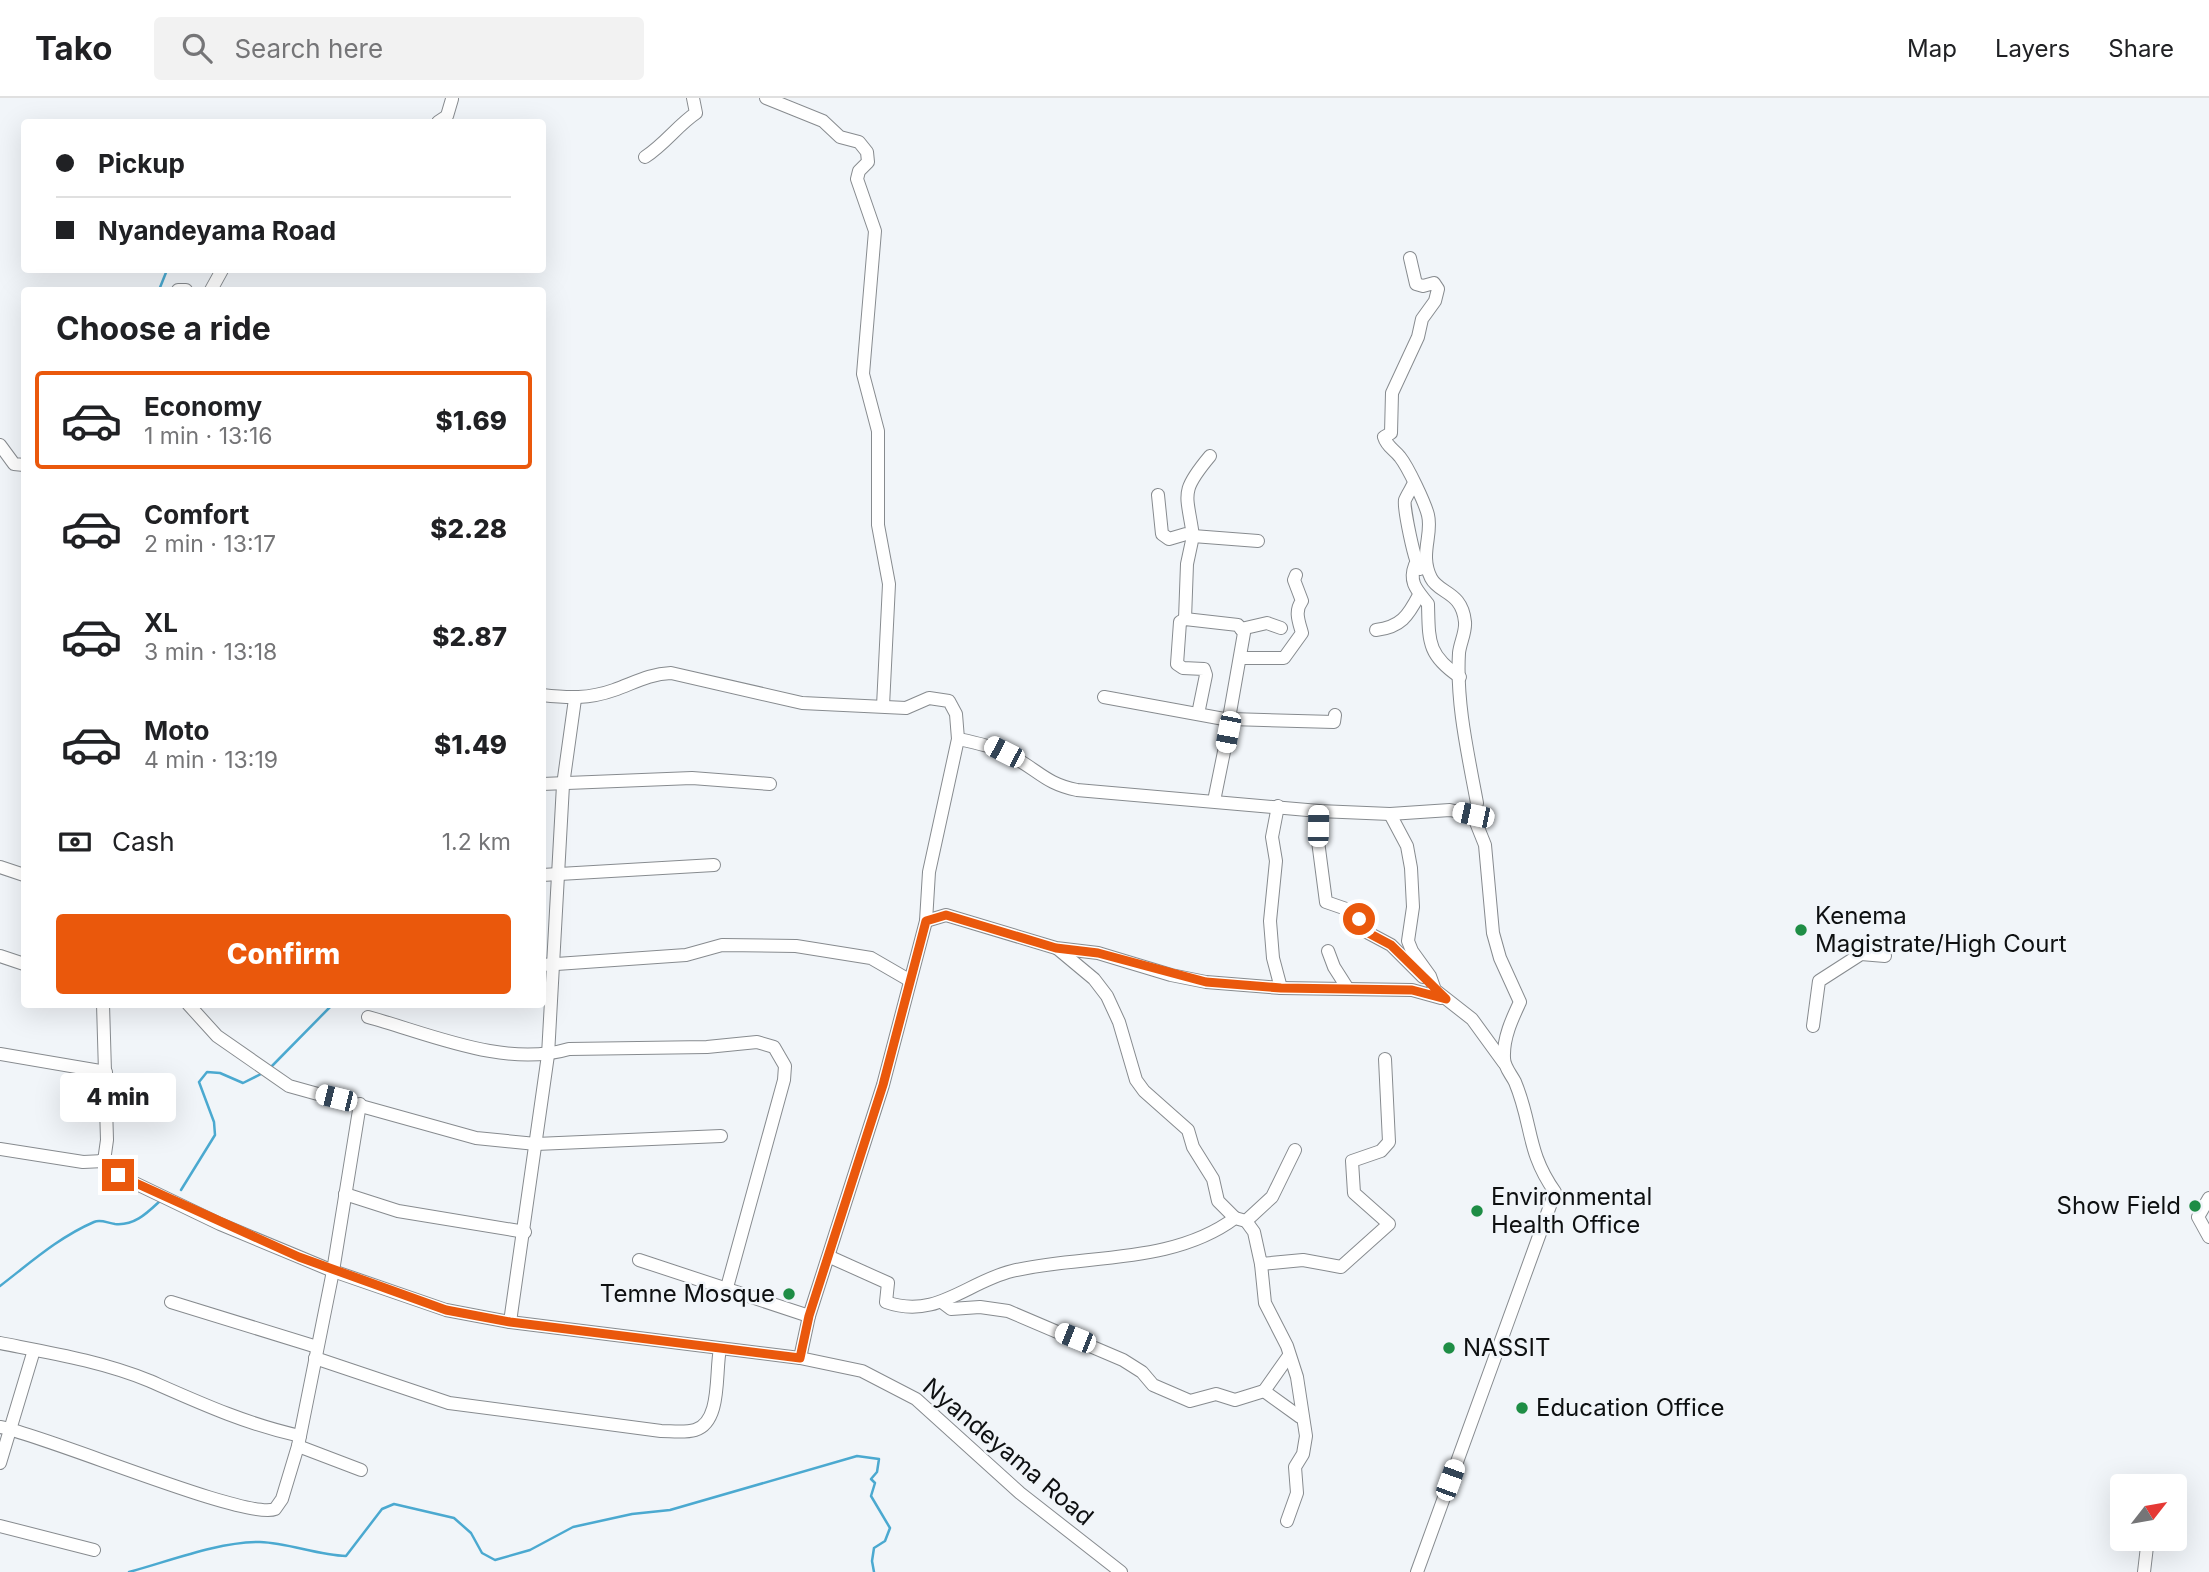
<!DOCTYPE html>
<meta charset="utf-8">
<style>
:root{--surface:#fff;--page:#f2f2f2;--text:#202124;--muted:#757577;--line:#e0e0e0;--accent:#ea580c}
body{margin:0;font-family:Inter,sans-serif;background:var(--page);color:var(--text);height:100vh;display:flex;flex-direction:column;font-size:26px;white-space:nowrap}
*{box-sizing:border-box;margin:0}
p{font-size:23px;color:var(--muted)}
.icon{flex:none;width:38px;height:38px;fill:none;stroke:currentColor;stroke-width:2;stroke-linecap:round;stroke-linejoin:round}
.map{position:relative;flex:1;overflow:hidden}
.side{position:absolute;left:21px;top:189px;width:525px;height:721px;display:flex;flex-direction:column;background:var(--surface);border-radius:7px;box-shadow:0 7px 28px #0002}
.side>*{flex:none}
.top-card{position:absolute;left:21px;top:21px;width:525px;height:154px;border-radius:7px;box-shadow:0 7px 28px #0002;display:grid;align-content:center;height:154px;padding:0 35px;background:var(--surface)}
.needle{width:46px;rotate:59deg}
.fabs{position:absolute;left:2110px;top:1376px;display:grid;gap:14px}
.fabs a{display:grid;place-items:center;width:77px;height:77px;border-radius:7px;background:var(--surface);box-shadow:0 7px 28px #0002;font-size:35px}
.end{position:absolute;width:32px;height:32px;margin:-16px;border:9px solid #ea580c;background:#fff;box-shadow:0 0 0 4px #fff}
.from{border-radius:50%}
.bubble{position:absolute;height:49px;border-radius:7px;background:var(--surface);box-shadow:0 7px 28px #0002;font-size:23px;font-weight:800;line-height:49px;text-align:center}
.car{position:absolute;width:21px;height:42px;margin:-21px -10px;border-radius:9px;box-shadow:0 0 5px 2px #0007;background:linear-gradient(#fff 24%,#345 0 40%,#fff 0 76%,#345 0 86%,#fff 0)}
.top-card b{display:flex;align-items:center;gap:24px;height:66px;font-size:26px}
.top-card b+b{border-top:2px solid var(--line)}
.top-card i{width:18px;height:18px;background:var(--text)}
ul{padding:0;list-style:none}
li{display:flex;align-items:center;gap:21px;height:98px;margin:0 14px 10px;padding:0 21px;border:4px solid transparent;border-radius:7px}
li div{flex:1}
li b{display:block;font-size:26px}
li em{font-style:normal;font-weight:800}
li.current{border-color:var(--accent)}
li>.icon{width:63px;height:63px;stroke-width:1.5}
h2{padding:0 35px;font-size:32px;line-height:84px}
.pay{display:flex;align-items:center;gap:18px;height:77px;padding:0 35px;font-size:26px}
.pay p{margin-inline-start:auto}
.cta{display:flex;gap:14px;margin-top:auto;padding:14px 35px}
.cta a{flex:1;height:80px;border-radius:7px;background:var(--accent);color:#fff;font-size:28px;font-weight:800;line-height:80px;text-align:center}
header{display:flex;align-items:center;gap:42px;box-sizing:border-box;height:98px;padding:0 35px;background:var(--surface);border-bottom:2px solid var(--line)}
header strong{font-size:33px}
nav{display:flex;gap:38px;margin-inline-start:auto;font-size:24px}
.search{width:490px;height:63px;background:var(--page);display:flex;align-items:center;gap:18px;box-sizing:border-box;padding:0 24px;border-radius:7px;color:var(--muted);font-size:26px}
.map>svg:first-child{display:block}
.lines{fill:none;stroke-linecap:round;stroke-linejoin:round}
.stream{stroke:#4ba9d0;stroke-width:2.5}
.minor-casing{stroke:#878b8f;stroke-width:14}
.minor{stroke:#fff;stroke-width:12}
.route{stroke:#ea580c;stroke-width:9}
.poi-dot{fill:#1e8d45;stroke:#f1f5f9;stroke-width:2.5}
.labels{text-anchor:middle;stroke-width:5;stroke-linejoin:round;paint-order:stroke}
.poi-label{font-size:24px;fill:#0e1011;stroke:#f1f5f9;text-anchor:start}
.street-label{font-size:24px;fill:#0e1011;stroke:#f1f5f9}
</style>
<header>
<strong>Tako</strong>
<div class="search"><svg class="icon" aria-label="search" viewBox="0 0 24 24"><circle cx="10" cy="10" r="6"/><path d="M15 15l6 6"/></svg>Search here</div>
<nav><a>Map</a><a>Layers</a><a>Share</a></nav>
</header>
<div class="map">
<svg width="2209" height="1474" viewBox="0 0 2209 1474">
<rect width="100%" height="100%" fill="#f1f5f9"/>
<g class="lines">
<g class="stream">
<polyline points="159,192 167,172"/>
<polyline points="271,969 333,906"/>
<polyline points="181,1092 215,1037 214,1024 199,984 207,974 220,975 243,985 263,975"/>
<path d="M0 1188C30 1165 59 1139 94 1124 101 1121 107 1125 115 1126 135 1128 148 1114 161 1102"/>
<path d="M129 1474C170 1463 217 1444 260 1444 289 1445 317 1457 346 1458L382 1411 394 1406 454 1420 471 1435 482 1455 495 1462 530 1452 573 1429 632 1416 670 1412 857 1358 879 1361 877 1374 871 1381 875 1385 871 1398 890 1430 885 1443 874 1450 872 1463 874 1474"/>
</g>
<defs>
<g id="minor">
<polyline points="766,0 823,23 840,39 859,44 867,54 868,64 859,73 857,81 875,133 863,276 878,333 878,427 889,486 883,608"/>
<polyline points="438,24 447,18 452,1"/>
<path d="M645 59C665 46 678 27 696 15L693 0"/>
<path d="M1410 160 1416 186 1423 188 1434 185 1438 191 1435 203 1422 221 1418 239 1392 295 1391 335 1384 339C1387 349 1394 351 1400 359 1408 369 1425 405 1428 417 1433 437 1419 456 1431 480 1439 496 1462 493 1465 524 1466 534 1460 545 1459 555 1456 605 1468 656 1477 705L1473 717 1485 747 1493 835 1500 860 1520 904C1512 921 1503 940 1504 960 1504 969 1511 976 1515 984 1533 1027 1526 1053 1555 1094L1417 1474"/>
<polyline points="178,192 186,192"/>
<polyline points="211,192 222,172"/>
<polyline points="0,347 14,366 24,367"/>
<path d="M1413 387C1411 391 1407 397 1405 402 1403 408 1415 467 1420 471"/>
<path d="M1158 397 1162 436 1169 441 1186 436 1193 438C1187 395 1179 395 1210 358"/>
<path d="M1415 467C1408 485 1418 493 1428 506 1429 543 1427 557 1460 579"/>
<polyline points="1185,521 1187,466 1193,438 1258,443"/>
<polyline points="1241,531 1267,525 1281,530"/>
<path d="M1376 532C1401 529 1408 518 1419 497"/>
<path d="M1240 560H1284L1302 535C1299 524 1294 513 1302 503L1294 482 1296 477"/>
<path d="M542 597C568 600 589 601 614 592 634 585 649 576 671 575L802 605 906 610 929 600 949 603 956 616 958 641 929 774 926 823 883 987 809 1218 800 1260"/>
<polyline points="1104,599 1224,621 1228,626 1228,634 1214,703"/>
<polyline points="1198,616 1206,577 1204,571 1183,570 1177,566 1180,524 1185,521 1238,527 1244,535 1228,626"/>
<polyline points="1230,621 1334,624 1335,617"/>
<path d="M958 641C978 645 996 649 1015 660 1040 674 1047 686 1077 692L1319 713 1390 716 1450 712 1473 717"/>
<polyline points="542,686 692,680 770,686"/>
<polyline points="1319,713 1318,743 1326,804 1355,814 1361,831 1391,847 1423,879"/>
<polyline points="1390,716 1407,748 1411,770 1413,809 1408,843 1412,853 1430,878 1435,892 1472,921 1504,965"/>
<polyline points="0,769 24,777"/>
<polyline points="542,777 714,767"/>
<polyline points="926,823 946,817 1056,850 1098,855 1171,877 1206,884 1281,890 1273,860 1270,823 1276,763 1272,739 1278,708"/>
<polyline points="1058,851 1094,881 1107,898 1119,924 1136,982 1144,993 1188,1032 1193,1049 1213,1081 1218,1103 1235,1120"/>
<polyline points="1328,853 1334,869 1348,891"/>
<polyline points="0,858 24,866"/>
<polyline points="542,867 686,857 722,847 796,848 871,860 909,882"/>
<polyline points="1281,890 1412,892 1441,900"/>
<polyline points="103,906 107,1042 104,1063"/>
<polyline points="188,906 217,938 289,988 476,1040 536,1046 721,1038"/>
<path d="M368 919C430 936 505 970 569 951L707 949 757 944 774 949 785 968 784 982 726 1193"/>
<polyline points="1813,928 1819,883 1861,856 1885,858"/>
<polyline points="0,956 106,974"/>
<polyline points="0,1051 83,1064 104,1063"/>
<polyline points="104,1063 118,1077 220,1126 333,1173 446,1212 510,1224 800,1260 862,1273 916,1301 1020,1395 1121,1474"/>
<polyline points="345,1096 398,1113 525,1134"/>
<polyline points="2209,1100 2198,1119 2209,1139"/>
<polyline points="1246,1123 1254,1134 1261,1166 1303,1162 1341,1169 1389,1126 1354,1095 1352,1063 1381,1053 1389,1044 1385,961"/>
<path d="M830 1159 888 1185 886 1204C936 1222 967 1184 1012 1173 1084 1156 1172 1167 1235 1120L1246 1123 1272 1099 1295 1052"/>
<polyline points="639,1162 809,1218"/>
<polyline points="1261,1166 1265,1205 1287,1248 1297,1279 1306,1338 1303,1356 1295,1369 1297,1395 1287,1423"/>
<polyline points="171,1204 317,1249"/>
<polyline points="943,1205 951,1211 980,1209 1008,1213 1123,1262 1142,1274 1153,1287 1190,1303 1216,1296 1235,1302 1264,1293"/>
<polyline points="510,1224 548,957 563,687 575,601"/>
<path d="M0 1245C51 1255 101 1263 150 1283 200 1305 246 1326 300 1338"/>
<polyline points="1288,1259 1264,1293 1300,1319"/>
<path d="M315 1260 449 1305 661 1333C671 1333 685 1335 695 1332 722 1324 715 1274 720 1251"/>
<path d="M0 1329C48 1338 247 1423 275 1411L282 1401 298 1348 333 1173 360 1006"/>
<polyline points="298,1348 361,1372"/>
<polyline points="0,1365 34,1252"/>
<polyline points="2154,1388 2155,1385"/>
<polyline points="0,1428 94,1452"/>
<polyline points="2144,1474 2148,1440"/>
</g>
</defs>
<use href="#minor" class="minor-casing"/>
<use href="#minor" class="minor"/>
</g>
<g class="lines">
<polyline class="route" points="118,1077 299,1159 446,1212 510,1224 800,1260 809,1218 883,987 926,823 946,817 1056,850 1098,855 1206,884 1281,890 1412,892 1446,901 1391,847 1361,831 1359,821"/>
</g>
<g class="poi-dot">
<circle cx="1801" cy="832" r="7"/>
<circle cx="2195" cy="1108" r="7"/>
<circle cx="1477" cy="1113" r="7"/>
<circle cx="789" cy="1196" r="7"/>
<circle cx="1449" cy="1250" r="7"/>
<circle cx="1522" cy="1310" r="7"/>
</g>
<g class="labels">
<g class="poi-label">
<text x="1815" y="826">Kenema<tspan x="1815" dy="28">Magistrate/High Court</tspan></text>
<text x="1491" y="1107">Environmental<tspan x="1491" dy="28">Health Office</tspan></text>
<text x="2181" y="1116" text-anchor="end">Show Field</text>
<text x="775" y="1204" text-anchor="end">Temne Mosque</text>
<text x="1463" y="1258">NASSIT</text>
<text x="1536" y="1318">Education Office</text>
</g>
<g class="street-label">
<text transform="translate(1008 1354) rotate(40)" y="8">Nyandeyama Road</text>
</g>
</g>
</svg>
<div class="fabs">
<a><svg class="needle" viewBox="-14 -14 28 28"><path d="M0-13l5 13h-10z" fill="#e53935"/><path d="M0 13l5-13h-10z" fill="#757577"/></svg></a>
</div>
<i class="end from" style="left:1359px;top:821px"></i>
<i class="end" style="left:118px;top:1077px"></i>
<div class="bubble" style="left:60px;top:975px;width:116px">4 min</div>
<i class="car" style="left:1228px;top:634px;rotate:191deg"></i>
<i class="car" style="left:1004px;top:654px;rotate:297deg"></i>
<i class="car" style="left:1473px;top:717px;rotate:282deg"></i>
<i class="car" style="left:1318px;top:728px;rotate:1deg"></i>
<i class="car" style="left:336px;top:1000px;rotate:284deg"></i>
<i class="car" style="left:1075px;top:1240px;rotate:292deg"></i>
<i class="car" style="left:1450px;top:1382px;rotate:20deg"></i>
<div class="top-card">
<b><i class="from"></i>Pickup</b>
<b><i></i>Nyandeyama Road</b>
</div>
<section class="side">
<h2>Choose a ride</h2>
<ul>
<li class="current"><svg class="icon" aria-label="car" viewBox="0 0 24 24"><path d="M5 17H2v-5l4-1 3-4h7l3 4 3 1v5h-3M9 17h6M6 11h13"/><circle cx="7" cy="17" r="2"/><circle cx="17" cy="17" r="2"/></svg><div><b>Economy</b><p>1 min · 13:16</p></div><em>$1.69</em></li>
<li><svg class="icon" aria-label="car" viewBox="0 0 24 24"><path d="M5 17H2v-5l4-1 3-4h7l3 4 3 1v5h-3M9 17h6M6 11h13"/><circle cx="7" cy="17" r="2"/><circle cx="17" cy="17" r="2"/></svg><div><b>Comfort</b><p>2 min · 13:17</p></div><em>$2.28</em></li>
<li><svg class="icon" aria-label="car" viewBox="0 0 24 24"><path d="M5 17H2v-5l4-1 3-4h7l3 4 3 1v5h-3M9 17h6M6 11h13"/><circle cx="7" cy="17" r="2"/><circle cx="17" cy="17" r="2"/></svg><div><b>XL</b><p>3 min · 13:18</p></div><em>$2.87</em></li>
<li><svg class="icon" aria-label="car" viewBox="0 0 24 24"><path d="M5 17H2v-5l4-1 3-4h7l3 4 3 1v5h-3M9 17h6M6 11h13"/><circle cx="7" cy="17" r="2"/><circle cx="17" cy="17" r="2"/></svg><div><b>Moto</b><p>4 min · 13:19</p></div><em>$1.49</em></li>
</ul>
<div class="pay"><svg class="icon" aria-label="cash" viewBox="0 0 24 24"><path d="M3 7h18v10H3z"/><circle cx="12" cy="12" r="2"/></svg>Cash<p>1.2 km</p></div>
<div class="cta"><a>Confirm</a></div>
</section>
</div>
